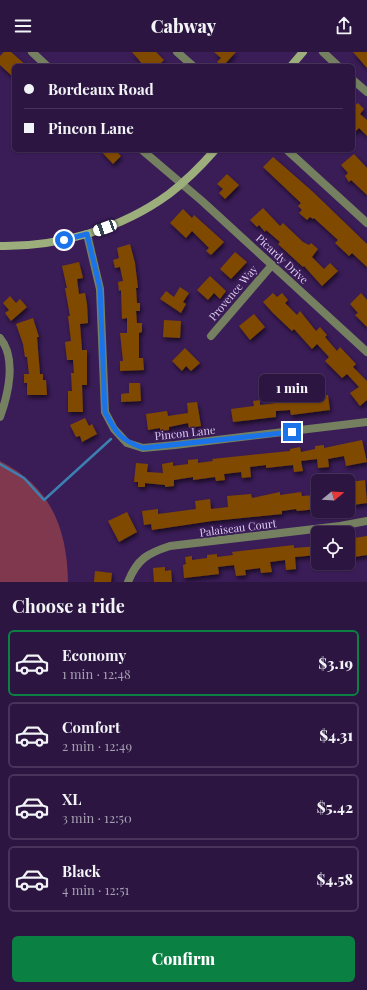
<!DOCTYPE html>
<meta charset="utf-8">
<style>
:root{--surface:#2c1541;--page:#38224c;--text:#f1f3f6;--muted:#a69fb1;--line:#48345a;--accent:#0b8043}
body{margin:0;font-family:"Playfair Display",serif;background:var(--page);color:var(--text);height:100vh;display:flex;flex-direction:column;font-size:15px;white-space:nowrap}
*{box-sizing:border-box;margin:0}
p{font-size:13px;color:var(--muted)}
.icon{flex:none;width:22px;height:22px;fill:none;stroke:currentColor;stroke-width:2;stroke-linecap:round;stroke-linejoin:round}
.map{position:relative;height:530px;overflow:hidden}
.sheet{display:flex;flex-direction:column;background:var(--surface);flex:1}
.sheet>*{flex:none}
.guide{position:absolute;left:12px;top:12px;width:343px;height:88px;border-radius:6px;box-shadow:0 1px 3px #0004,0 0 0 1px var(--line);display:grid;align-content:center;height:88px;padding:0 12px;background:var(--surface)}
.needle{width:26px;rotate:72deg}
.tools{position:absolute;left:311px;top:422px;display:grid;gap:8px}
.tools a{display:grid;place-items:center;width:44px;height:44px;border-radius:6px;background:var(--surface);box-shadow:0 1px 3px #0004,0 0 0 1px var(--line);font-size:20px}
.end{position:absolute;width:18px;height:18px;margin:-9px;border:5px solid #1a73e8;background:#fff;box-shadow:0 0 0 2px #fff}
.from{border-radius:50%}
.bubble{position:absolute;height:28px;border-radius:6px;background:var(--surface);box-shadow:0 1px 3px #0004,0 0 0 1px var(--line);font-size:13px;font-weight:800;line-height:28px;text-align:center}
.car{position:absolute;width:12px;height:24px;margin:-12px -6px;border-radius:5px;box-shadow:0 0 3px 1px #0007;background:linear-gradient(#fff 24%,#345 0 40%,#fff 0 76%,#345 0 86%,#fff 0)}
.guide b{display:flex;align-items:center;gap:14px;height:38px;font-size:15px}
.guide b+b{border-top:1px solid var(--line)}
.guide i{width:10px;height:10px;background:var(--text)}
ul{padding:0;list-style:none}
li{display:flex;align-items:center;gap:12px;height:66px;margin:0 8px 6px;padding:0 4px;border:2px solid var(--line);border-radius:6px}
li div{flex:1}
li b{display:block;font-size:15px}
li em{font-style:normal;font-weight:800}
li.on{border-color:var(--accent)}
li>.icon{width:36px;height:36px;stroke-width:1.5}
h2{padding:0 12px;font-size:18px;line-height:48px}
.cta{display:flex;gap:8px;margin-top:auto;padding:8px 12px}
.cta a{flex:1;height:46px;border-radius:6px;background:var(--accent);color:#fff;font-size:16px;font-weight:800;line-height:46px;text-align:center}
header{display:flex;justify-content:space-between;align-items:center;height:52px;padding:0 12px;background:var(--surface);font-size:18px;font-weight:800}
.map>svg:first-child{display:block}
.green{fill:#7f384d}
.lines{fill:none;stroke-linecap:round;stroke-linejoin:round}
.stream{stroke:#3c80b2;stroke-width:2.5}
.building{fill:#804902;filter:url(#shadow)}
.street{stroke:#758061;stroke-width:8}
.secondary{stroke:#9dae7d;stroke-width:8}
.route{stroke:#1a73e8;stroke-width:5}
.labels{text-anchor:middle;stroke-width:3.5;stroke-linejoin:round;paint-order:stroke}
.street-label{font-size:11px;fill:#decff3;stroke:#3a1c57}
</style>
<header><svg class="icon" aria-label="menu" viewBox="0 0 24 24"><path d="M4 6h16M4 12h16M4 18h16"/></svg>Cabway<svg class="icon" aria-label="share" viewBox="0 0 24 24"><path d="M12 15V3M7 8l5-5 5 5M5 13v7h14v-7"/></svg></header>
<div class="map">
<svg width="367" height="530" viewBox="0 0 367 530">
<defs>
<filter id="shadow"><feDropShadow dx="1.5" dy="3" stdDeviation="2" flood-color="#0009"/></filter>
</defs>
<rect width="100%" height="100%" fill="#3a1c57"/>
<path class="green" d="M0 409C51 435 67 476 68 530H0Z"/>
<g class="lines">
<polyline class="stream" points="0,412 24,426 44,448 111,387"/>
</g>
<g class="building">
<polygon points="4,0 11,0 27,14 14,14 14,19 11,23 0,13 0,4"/>
<polygon points="132,0 156,0 164,8 158,14 144,14"/>
<polygon points="214,0 236,0 223,14 217,10 221,6"/>
<polygon points="353,0 367,0 367,16"/>
<polygon points="358,51 364,57 360,62 367,68 367,84 359,76 353,82 353,55"/>
<polygon points="100,98 115,98 121,104 113,112"/>
<polygon points="354,102 367,116 367,143 351,128 349,130 345,124 348,121 341,113"/>
<polygon points="273,105 312,139 367,192 367,215 352,201 349,204 335,191 338,188 314,166 313,167 310,165 307,168 299,161 302,158 298,154 301,151 263,115"/>
<polygon points="227,122 239,133 225,147 219,141 223,137 217,132"/>
<polygon points="263,156 280,174 283,171 303,190 309,193 311,191 318,197 312,205 324,217 330,211 338,219 322,234 304,214 303,215 278,192 280,190 266,178 265,180 259,173 257,175 250,168"/>
<polygon points="183,157 192,166 194,163 224,190 211,203 206,199 209,196 192,179 186,186 170,171"/>
<polygon points="130,192 135,211 138,236 136,236 137,251 140,251 140,259 136,259 137,271 142,271 142,280 139,281 139,306 143,306 144,318 120,319 120,309 123,309 120,281 127,281 127,266 122,267 121,238 119,239 118,230 123,229 120,215 115,216 113,208 119,206 117,196"/>
<polygon points="235,200 247,210 231,227 220,217"/>
<polygon points="79,210 83,226 77,227 79,242 85,241 87,252 88,271 80,272 82,298 87,298 87,333 82,333 83,360 68,360 68,339 72,339 71,321 74,321 73,308 67,308 65,290 71,289 68,264 70,264 65,236 67,236 62,214"/>
<polygon points="210,224 226,239 220,247 214,241 208,248 197,238"/>
<polygon points="180,235 189,241 183,250 186,252 181,261 160,247 166,239 174,245"/>
<polygon points="273,241 277,245 282,241 288,248 285,251 297,263 300,259 316,279 320,275 327,283 325,285 337,299 340,295 356,312 353,315 367,329 367,348 360,354 350,341 359,335 347,322 342,326 325,309 329,305 317,292 312,297 294,277 292,279 273,261 263,250"/>
<polygon points="361,241 367,248 367,275 355,263 358,261 350,252"/>
<polygon points="10,244 16,251 20,247 27,255 11,269 5,261 9,258 3,251"/>
<polygon points="254,262 265,275 250,288 239,274"/>
<polygon points="33,266 39,285 37,285 40,322 43,322 43,328 46,328 47,343 27,343 27,331 24,331 24,322 29,322 27,305 25,305 23,292 16,272"/>
<polygon points="164,268 181,269 180,286 163,285"/>
<polygon points="185,296 200,311 191,319 186,314 182,319 172,309"/>
<polygon points="129,331 140,331 141,349 121,350 121,342 129,341"/>
<polygon points="301,342 302,346 328,343 330,358 291,363 290,358 276,359 276,365 233,370 231,357 254,354 253,349 260,348 260,353 285,350 284,344"/>
<polygon points="197,350 201,374 189,376 188,371 169,375 169,378 160,379 160,376 148,378 146,362 167,359 168,364 188,361 187,351"/>
<polygon points="85,366 89,374 92,372 97,382 82,390 80,384 76,385 70,373"/>
<polygon points="362,388 367,410 346,414 344,404 328,407 329,415 318,416 317,407 301,409 303,419 294,420 293,413 266,416 266,413 250,415 251,425 242,426 241,420 224,422 225,428 216,429 215,425 193,428 193,425 174,428 174,434 165,435 165,433 145,431 145,435 138,435 138,430 134,430 136,411 148,412 147,420 163,421 162,412 173,410 173,414 188,412 188,408 198,407 198,411 213,409 212,407 290,399 290,397 300,395 301,400 315,397 315,394 324,393 324,396"/>
<polygon points="365,428 367,451 353,453 350,430"/>
<polygon points="280,440 280,443 301,440 302,444 316,443 318,457 297,459 296,457 282,459 282,462 212,469 152,478 151,472 144,473 142,459 158,457 158,462 196,457 195,449 210,447 211,457 228,455 227,444 251,442 252,446"/>
<polygon points="127,460 137,480 119,490 108,469"/>
<polygon points="367,484 367,503 348,506 348,487"/>
<polygon points="294,493 294,496 318,494 318,503 295,505 296,517 286,518 285,508 270,510 272,520 261,521 260,516 245,518 246,523 236,524 234,513 218,515 219,522 184,526 183,513 186,512 185,505 192,504 192,508 207,506 207,503 217,502 217,505 233,503 232,500"/>
<polygon points="165,515 165,519 171,518 172,530 154,530 153,516"/>
<polygon points="95,519 112,521 111,530 94,530"/>
</g>
<g class="lines">
<g class="street">
<polyline points="32,0 47,14"/>
<polyline points="177,0 193,14"/>
<polyline points="323,0 338,14"/>
<polyline points="353,28 367,40"/>
<polyline points="142,98 202,149 367,300"/>
<polyline points="287,98 367,171"/>
<polyline points="87,182 100,237 105,360 114,377 127,391 143,396 175,393 367,370"/>
<polyline points="211,284 272,213"/>
<path d="M0 286C17 306 8 343 0 365"/>
<path d="M128 530C137 507 148 501 170 494L340 474 367 469"/>
</g>
<g class="secondary">
<polyline points="291,14 303,0"/>
<path d="M0 194C59 195 121 177 169 142 186 129 201 114 215 98"/>
</g>
</g>
<g class="lines">
<path class="route" d="M64 188 87 182 100 236 105 360C116 381 120 388 143 396L292 380"/>
</g>
<g class="labels">
<g class="street-label">
<text transform="translate(282 207) rotate(43)" y="4">Picardy Drive</text>
<text transform="translate(233 241) rotate(-50)" y="4">Provence Way</text>
<text transform="translate(185 381) rotate(-6)" y="4">Pincon Lane</text>
<text transform="translate(238 476) rotate(-7)" y="4">Palaiseau Court</text>
</g>
</g>
</svg>
<div class="tools">
<a><svg class="needle" viewBox="-14 -14 28 28"><path d="M0-13l5 13h-10z" fill="#e53935"/><path d="M0 13l5-13h-10z" fill="#a69fb1"/></svg></a>
<a><svg class="icon" aria-label="locate" viewBox="0 0 24 24"><circle cx="12" cy="12" r="6"/><path d="M12 2v4M12 18v4M2 12h4M18 12h4"/></svg></a>
</div>
<i class="end from" style="left:64px;top:188px"></i>
<i class="end" style="left:292px;top:380px"></i>
<div class="bubble" style="left:259px;top:322px;width:66px">1 min</div>
<i class="car" style="left:105px;top:176px;rotate:250deg"></i>
<div class="guide">
<b><i class="from"></i>Bordeaux Road</b>
<b><i></i>Pincon Lane</b>
</div>
</div>
<section class="sheet">
<h2>Choose a ride</h2>
<ul>
<li class="on"><svg class="icon" aria-label="car" viewBox="0 0 24 24"><path d="M5 17H2v-5l4-1 3-4h7l3 4 3 1v5h-3M9 17h6M6 11h13"/><circle cx="7" cy="17" r="2"/><circle cx="17" cy="17" r="2"/></svg><div><b>Economy</b><p>1 min · 12:48</p></div><em>$3.19</em></li>
<li><svg class="icon" aria-label="car" viewBox="0 0 24 24"><path d="M5 17H2v-5l4-1 3-4h7l3 4 3 1v5h-3M9 17h6M6 11h13"/><circle cx="7" cy="17" r="2"/><circle cx="17" cy="17" r="2"/></svg><div><b>Comfort</b><p>2 min · 12:49</p></div><em>$4.31</em></li>
<li><svg class="icon" aria-label="car" viewBox="0 0 24 24"><path d="M5 17H2v-5l4-1 3-4h7l3 4 3 1v5h-3M9 17h6M6 11h13"/><circle cx="7" cy="17" r="2"/><circle cx="17" cy="17" r="2"/></svg><div><b>XL</b><p>3 min · 12:50</p></div><em>$5.42</em></li>
<li><svg class="icon" aria-label="car" viewBox="0 0 24 24"><path d="M5 17H2v-5l4-1 3-4h7l3 4 3 1v5h-3M9 17h6M6 11h13"/><circle cx="7" cy="17" r="2"/><circle cx="17" cy="17" r="2"/></svg><div><b>Black</b><p>4 min · 12:51</p></div><em>$4.58</em></li>
</ul>
<div class="cta"><a>Confirm</a></div>
</section>
